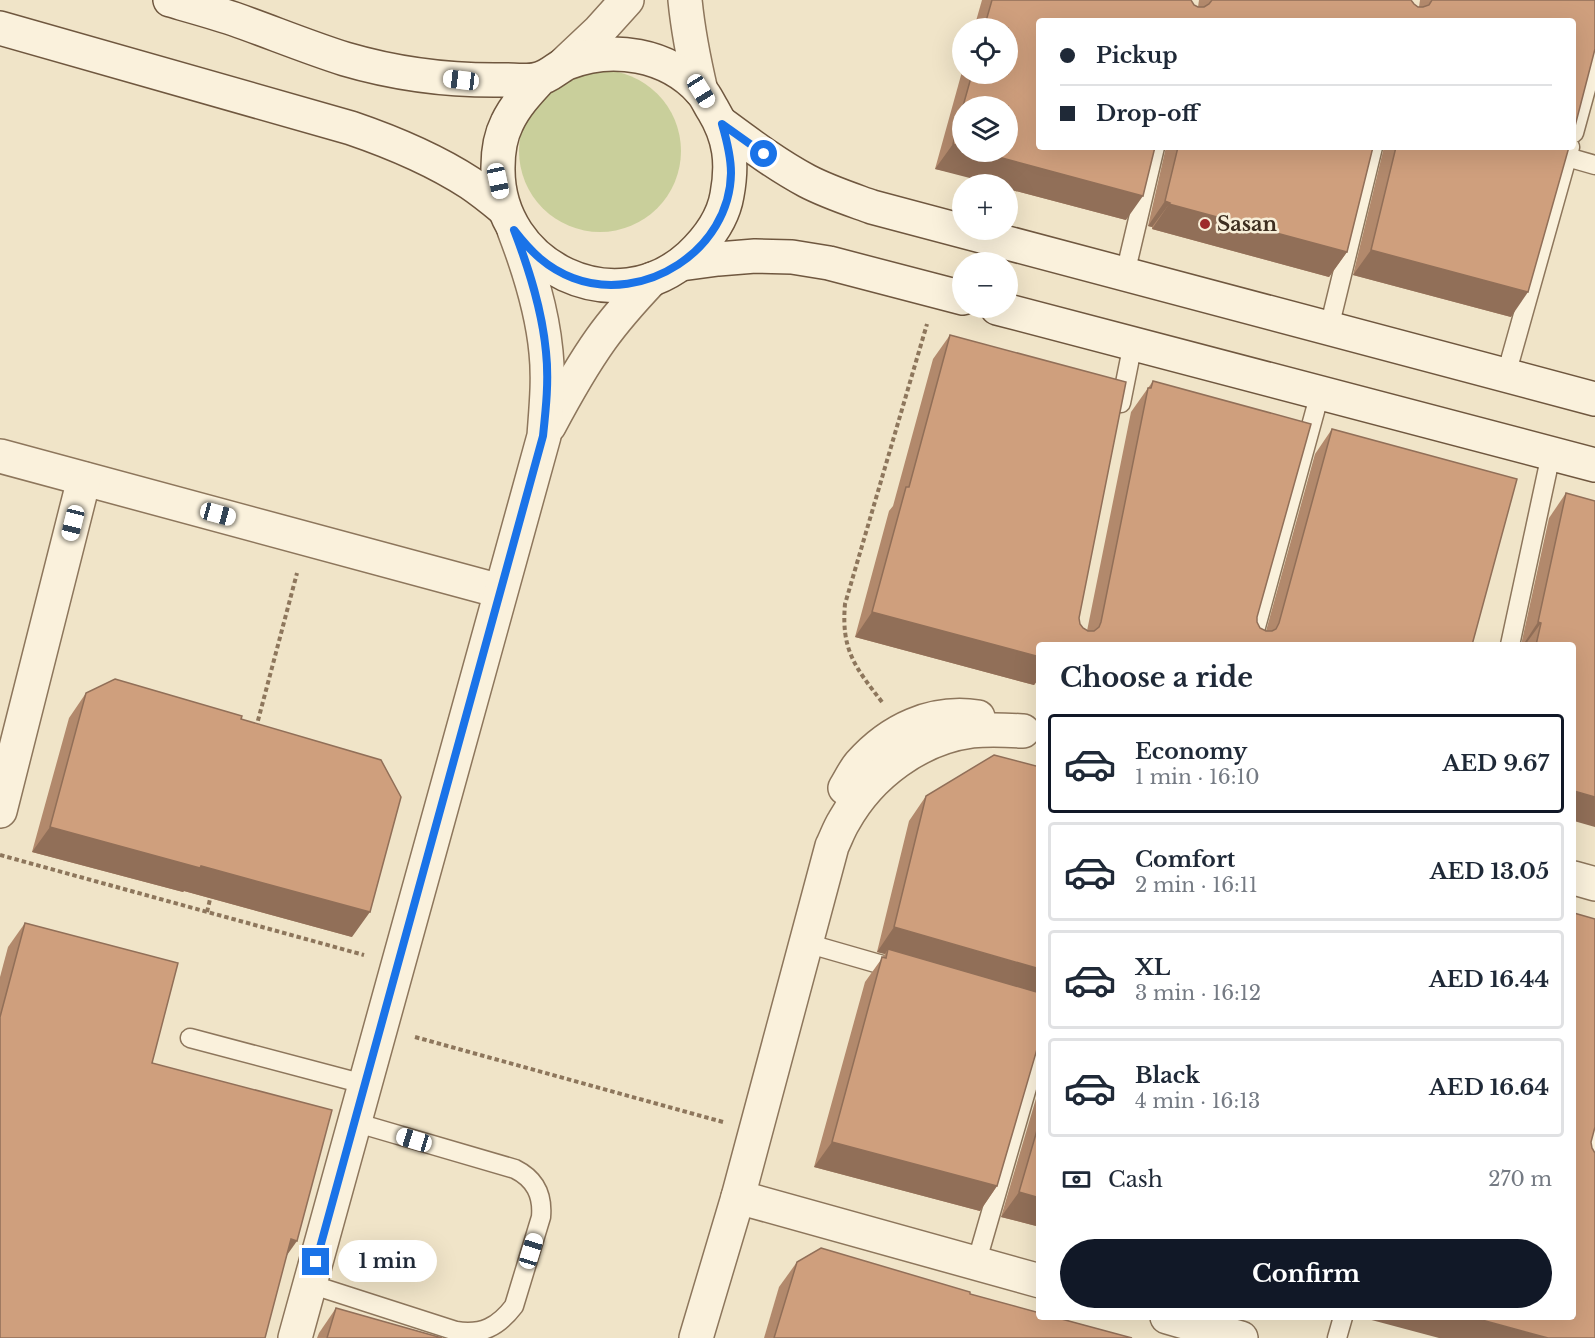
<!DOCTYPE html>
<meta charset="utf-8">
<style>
:root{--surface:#fff;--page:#f6f6f7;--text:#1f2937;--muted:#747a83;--line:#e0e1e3;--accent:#111827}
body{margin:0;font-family:"Libre Baskerville",serif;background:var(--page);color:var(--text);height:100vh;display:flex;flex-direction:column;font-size:22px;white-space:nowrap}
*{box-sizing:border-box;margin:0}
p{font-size:20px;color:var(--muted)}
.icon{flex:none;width:33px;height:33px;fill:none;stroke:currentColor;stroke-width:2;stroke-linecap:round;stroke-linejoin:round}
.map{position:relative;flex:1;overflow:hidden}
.panel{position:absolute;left:1036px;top:642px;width:540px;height:678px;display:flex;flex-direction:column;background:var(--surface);border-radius:6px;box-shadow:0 6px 24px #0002}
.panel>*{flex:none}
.banner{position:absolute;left:1036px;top:18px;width:540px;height:132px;border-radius:6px;box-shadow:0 6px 24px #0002;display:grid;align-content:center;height:132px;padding:0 24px;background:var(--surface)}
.tools{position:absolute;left:952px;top:18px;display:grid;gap:12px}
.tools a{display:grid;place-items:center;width:66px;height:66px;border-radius:50%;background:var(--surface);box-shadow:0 6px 24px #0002;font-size:30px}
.end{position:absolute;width:27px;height:27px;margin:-14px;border:8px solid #1a73e8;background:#fff;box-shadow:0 0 0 3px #fff}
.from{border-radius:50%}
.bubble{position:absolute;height:42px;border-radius:21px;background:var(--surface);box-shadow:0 6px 24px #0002;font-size:20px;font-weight:800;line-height:42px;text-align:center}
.car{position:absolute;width:18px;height:36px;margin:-18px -9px;border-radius:8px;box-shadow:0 0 4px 2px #0007;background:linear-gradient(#fff 24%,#345 0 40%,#fff 0 76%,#345 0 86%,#fff 0)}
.banner b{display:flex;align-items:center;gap:21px;height:57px;font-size:22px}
.banner b+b{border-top:2px solid var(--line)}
.banner i{width:15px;height:15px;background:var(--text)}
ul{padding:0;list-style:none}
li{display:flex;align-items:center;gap:18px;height:99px;margin:0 12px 9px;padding:0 12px;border:3px solid var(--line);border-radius:6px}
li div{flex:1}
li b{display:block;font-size:22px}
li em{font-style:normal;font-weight:800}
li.current{border-color:var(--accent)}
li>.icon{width:54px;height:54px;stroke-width:1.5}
h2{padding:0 24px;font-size:27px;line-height:72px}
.pay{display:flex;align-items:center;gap:15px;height:66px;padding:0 24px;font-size:22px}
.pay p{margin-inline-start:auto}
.action{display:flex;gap:12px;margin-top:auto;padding:12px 24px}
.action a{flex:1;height:69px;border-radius:36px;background:var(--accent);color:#fff;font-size:24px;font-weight:800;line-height:69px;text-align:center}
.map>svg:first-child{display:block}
.green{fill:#c9cf9b}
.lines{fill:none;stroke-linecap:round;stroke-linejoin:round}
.service-casing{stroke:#8d765c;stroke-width:21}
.minor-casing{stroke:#8d765c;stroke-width:36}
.secondary-casing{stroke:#6f573f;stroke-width:36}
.path{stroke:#8d765c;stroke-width:4;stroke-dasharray:4.5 3;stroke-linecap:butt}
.service{stroke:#faf1dc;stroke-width:18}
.minor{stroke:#faf1dc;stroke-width:33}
.secondary{stroke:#faf1dc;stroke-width:33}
.wall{fill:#b2896c}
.shaded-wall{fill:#916f58}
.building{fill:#cf9f7d;stroke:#916f58;stroke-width:1.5}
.route{stroke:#1a73e8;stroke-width:8}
.poi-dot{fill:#9e2a2b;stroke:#f7eed8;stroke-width:2}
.labels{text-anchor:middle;stroke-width:5;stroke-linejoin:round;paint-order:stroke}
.poi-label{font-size:20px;font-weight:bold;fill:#3d2e20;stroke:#f7eed8;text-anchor:start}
</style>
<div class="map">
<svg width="1595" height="1338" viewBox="0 0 1595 1338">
<rect width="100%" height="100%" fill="#f0e4c8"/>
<circle class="green" cx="600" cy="151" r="81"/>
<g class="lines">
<defs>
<g id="service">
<polyline points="1574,133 1595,56"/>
<polyline points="1567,157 1595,165"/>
<polyline points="1125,274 1155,147"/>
<polyline points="1329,328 1373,147"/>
<polyline points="1506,375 1570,147"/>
<polyline points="1121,403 1133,343"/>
<polyline points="1251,645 1320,393"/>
<polyline points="1510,645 1551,454"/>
<polyline points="806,943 900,970"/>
<polyline points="190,1038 364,1084"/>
<polyline points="1586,1164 1595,1128"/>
<polyline points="976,1264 1040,1043"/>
<path d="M310 1284 456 1331C482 1335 498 1327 514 1306L541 1217C543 1195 535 1179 515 1169L354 1122"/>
<polyline points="1337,1338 1343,1317"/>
</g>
<g id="minor">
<path d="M685 0C688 31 694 61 701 91"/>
<polyline points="565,63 599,31 627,0"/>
<path d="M549 426C565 396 581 367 601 339 616 318 634 298 652 279"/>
<polyline points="0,456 500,591"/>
<path d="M845 788C850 780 854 771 860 764 890 730 932 710 978 717"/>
<polyline points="0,811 84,479"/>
<polyline points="1574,878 1595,884"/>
<polyline points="738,1197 1040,1281"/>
<polyline points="1167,1317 1241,1338"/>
<path d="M295 1338 544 436C546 408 549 380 546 352 542 309 529 269 514 230"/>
<path d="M696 1338 738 1197 832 846C836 838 839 829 844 821 870 774 919 738 972 731 990 729 1006 730 1023 731"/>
</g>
<g id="secondary">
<path d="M170 0C191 6 213 12 234 19 271 32 307 47 345 59 396 74 451 81 505 80 515 80 528 82 538 79 549 77 558 67 567 63 612 45 668 54 701 91 706 96 709 104 713 110 730 138 733 163 727 195 723 219 707 240 690 256 616 324 496 267 498 167 498 153 500 137 507 123 515 106 527 93 540 79"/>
<path d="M0 28 351 128C392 142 433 159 470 183 482 191 493 200 504 209"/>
<path d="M722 124C749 144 777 165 807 181 828 192 850 199 872 207L1595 399"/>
<polyline points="681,264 718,259 755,256 792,257 829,263 963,298"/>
<polyline points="997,308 1595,465"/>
</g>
</defs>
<use href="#service" class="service-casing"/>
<use href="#minor" class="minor-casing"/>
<use href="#secondary" class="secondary-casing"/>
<g class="path">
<path d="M882 702C855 667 841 650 845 604L927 324"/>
<polyline points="256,728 297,573"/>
<polyline points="0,855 364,955"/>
<polyline points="207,912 211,895"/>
<polyline points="415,1037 723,1122"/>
</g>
<use href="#service" class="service"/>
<use href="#minor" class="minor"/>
<use href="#secondary" class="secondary"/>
</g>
<g class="wall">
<polygon points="982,0 1191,0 1194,5 1198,7 1199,0 1411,0 1414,4 1419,7 1420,0 1595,0 1574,21 1040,21 1126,220 1008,189 1008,184 935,169 963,68 963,74 1008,74 1008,28 974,28"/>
<polygon points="1166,147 1373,147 1347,252 1329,277 1152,229 1152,227 1148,226"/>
<polygon points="1384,147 1569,147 1511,317 1353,275"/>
<polygon points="950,335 1079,618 1080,624 1083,628 1087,631 1131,412 1153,381 1257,617 1257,622 1260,628 1266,631 1315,454 1332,429 1472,645 1040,645 1040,677 1034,685 855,637 889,511 893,506 933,359"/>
<polygon points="1566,493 1574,645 1521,645 1549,518"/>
<polygon points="86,693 241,719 352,937 184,891 183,892 32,852 69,718"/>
<polygon points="926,796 997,1186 980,1211 814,1167 865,982 885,954 877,952 909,821"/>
<polygon points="25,923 152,1063 286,1257 0,1338 0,977 8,947"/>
<polygon points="1040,1085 1040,1227 1001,1217"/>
<polygon points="797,1262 970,1294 1132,1338 764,1338 779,1287"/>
<polygon points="336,1308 442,1338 317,1338 319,1333"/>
</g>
<g class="shaded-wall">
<polygon points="953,144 963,147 963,152 980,152 1143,196 1126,220 1008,189 1008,184 993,184 935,169"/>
<polygon points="1165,201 1170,203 1152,227 1148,226"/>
<polygon points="1169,204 1347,252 1329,277 1152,229"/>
<polygon points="1371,250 1528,292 1511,317 1353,275"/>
<polygon points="872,612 1040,657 1040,677 1034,685 855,637"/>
<polygon points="1538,622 1541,623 1525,645 1523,645"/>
<polygon points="1574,791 1595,797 1595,827 1574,821"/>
<polygon points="50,827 201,866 370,912 352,937 184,891 183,892 32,852"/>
<polygon points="894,927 1040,969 1040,999 888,949 885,954 877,952"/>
<polygon points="832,1142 997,1186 980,1211 814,1167"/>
<polygon points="1019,1192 1040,1198 1040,1227 1001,1217"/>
<polygon points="291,1239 297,1241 280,1265"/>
<polygon points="1365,1317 1471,1317 1548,1338 1439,1338 1364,1318"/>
</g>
<g class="building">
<polygon points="992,0 1191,0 1194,5 1198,7 1204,7 1209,4 1212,0 1411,0 1414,4 1418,7 1423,7 1429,5 1432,0 1595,0 1595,49 1574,130 1574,21 1040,21 1040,147 1155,147 1143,196 980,152 1008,152 1008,106 963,106 972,74 1008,74 1008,28 984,28"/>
<polygon points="963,107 963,147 953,144"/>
<polygon points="1178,147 1373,147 1347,252 1169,204 1170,203 1165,201"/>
<polygon points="1396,147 1569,147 1528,292 1371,250"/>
<polygon points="950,335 1126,382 1079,618 1080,624 1083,628 1088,631 1094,631 1099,627 1101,622 1148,388 1151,388 1153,381 1311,424 1257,617 1257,622 1260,628 1266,631 1272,631 1276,629 1279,623 1332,429 1517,479 1472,645 1040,645 1040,657 872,612 906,487 909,487"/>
<polygon points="1566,493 1595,501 1595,797 1574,791 1574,645 1536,645 1541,623 1538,622"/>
<polygon points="115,679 242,716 241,719 381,760 401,797 370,912 201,866 200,868 50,827 86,693"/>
<polygon points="994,755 1040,767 1040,969 894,927 926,796"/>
<polygon points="1574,913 1595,919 1595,1127 1591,1142 1592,1148 1595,1153 1595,1338 1548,1338 1471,1317 1574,1317"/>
<polygon points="25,923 178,963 152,1063 332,1110 297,1241 291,1239 265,1338 0,1338 0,1017"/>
<polygon points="888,949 1040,993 1040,1039 997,1186 832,1142 882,957 886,958"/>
<polygon points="1040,1120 1040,1198 1019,1192"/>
<polygon points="821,1248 970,1292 970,1294 1040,1313 1040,1317 1054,1317 1132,1338 774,1338 797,1262"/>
<polygon points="336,1308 442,1338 327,1338"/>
</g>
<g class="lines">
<path class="route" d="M316 1262 543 436C546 408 549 380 546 352 542 309 529 269 514 230 531 252 547 268 573 278 644 305 730 250 731 173 731 156 727 141 722 124L764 154"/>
</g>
<circle class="poi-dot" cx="1205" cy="224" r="6"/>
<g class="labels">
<g class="poi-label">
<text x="1217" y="231">Sasan</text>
</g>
</g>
</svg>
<div class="tools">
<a><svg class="icon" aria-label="locate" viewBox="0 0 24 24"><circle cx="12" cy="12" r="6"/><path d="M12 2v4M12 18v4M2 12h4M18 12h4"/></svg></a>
<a><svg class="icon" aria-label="layers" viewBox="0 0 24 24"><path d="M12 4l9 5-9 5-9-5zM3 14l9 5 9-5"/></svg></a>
<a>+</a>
<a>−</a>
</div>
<i class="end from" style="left:764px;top:154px"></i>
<i class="end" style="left:316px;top:1262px"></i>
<div class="bubble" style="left:338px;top:1240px;width:99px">1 min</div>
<i class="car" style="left:461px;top:80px;rotate:277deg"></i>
<i class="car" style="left:701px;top:91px;rotate:148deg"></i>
<i class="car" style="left:498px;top:181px;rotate:168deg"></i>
<i class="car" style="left:218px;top:514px;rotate:105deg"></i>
<i class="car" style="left:73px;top:523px;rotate:194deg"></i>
<i class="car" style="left:414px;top:1140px;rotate:287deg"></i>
<i class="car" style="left:531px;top:1251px;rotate:17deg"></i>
<div class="banner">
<b><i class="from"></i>Pickup</b>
<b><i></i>Drop-off</b>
</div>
<section class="panel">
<h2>Choose a ride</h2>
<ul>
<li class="current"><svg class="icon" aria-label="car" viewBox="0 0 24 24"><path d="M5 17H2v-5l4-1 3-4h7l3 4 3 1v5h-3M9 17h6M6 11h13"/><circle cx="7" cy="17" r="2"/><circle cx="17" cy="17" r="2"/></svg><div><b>Economy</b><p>1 min · 16:10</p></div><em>AED 9.67</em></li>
<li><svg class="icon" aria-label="car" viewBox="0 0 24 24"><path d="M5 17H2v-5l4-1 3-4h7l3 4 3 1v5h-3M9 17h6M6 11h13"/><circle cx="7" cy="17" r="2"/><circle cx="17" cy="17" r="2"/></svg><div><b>Comfort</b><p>2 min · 16:11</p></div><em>AED 13.05</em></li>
<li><svg class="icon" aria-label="car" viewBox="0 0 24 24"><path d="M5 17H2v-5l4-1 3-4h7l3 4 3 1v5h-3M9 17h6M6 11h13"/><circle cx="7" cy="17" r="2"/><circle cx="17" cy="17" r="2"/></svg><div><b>XL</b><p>3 min · 16:12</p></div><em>AED 16.44</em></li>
<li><svg class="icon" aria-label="car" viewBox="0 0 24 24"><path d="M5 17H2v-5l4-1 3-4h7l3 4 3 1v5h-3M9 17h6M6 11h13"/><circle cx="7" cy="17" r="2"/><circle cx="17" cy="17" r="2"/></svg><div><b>Black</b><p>4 min · 16:13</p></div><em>AED 16.64</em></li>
</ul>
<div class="pay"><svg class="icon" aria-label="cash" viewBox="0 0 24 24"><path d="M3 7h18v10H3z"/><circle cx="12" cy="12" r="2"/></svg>Cash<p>270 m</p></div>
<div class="action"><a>Confirm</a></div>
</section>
</div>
